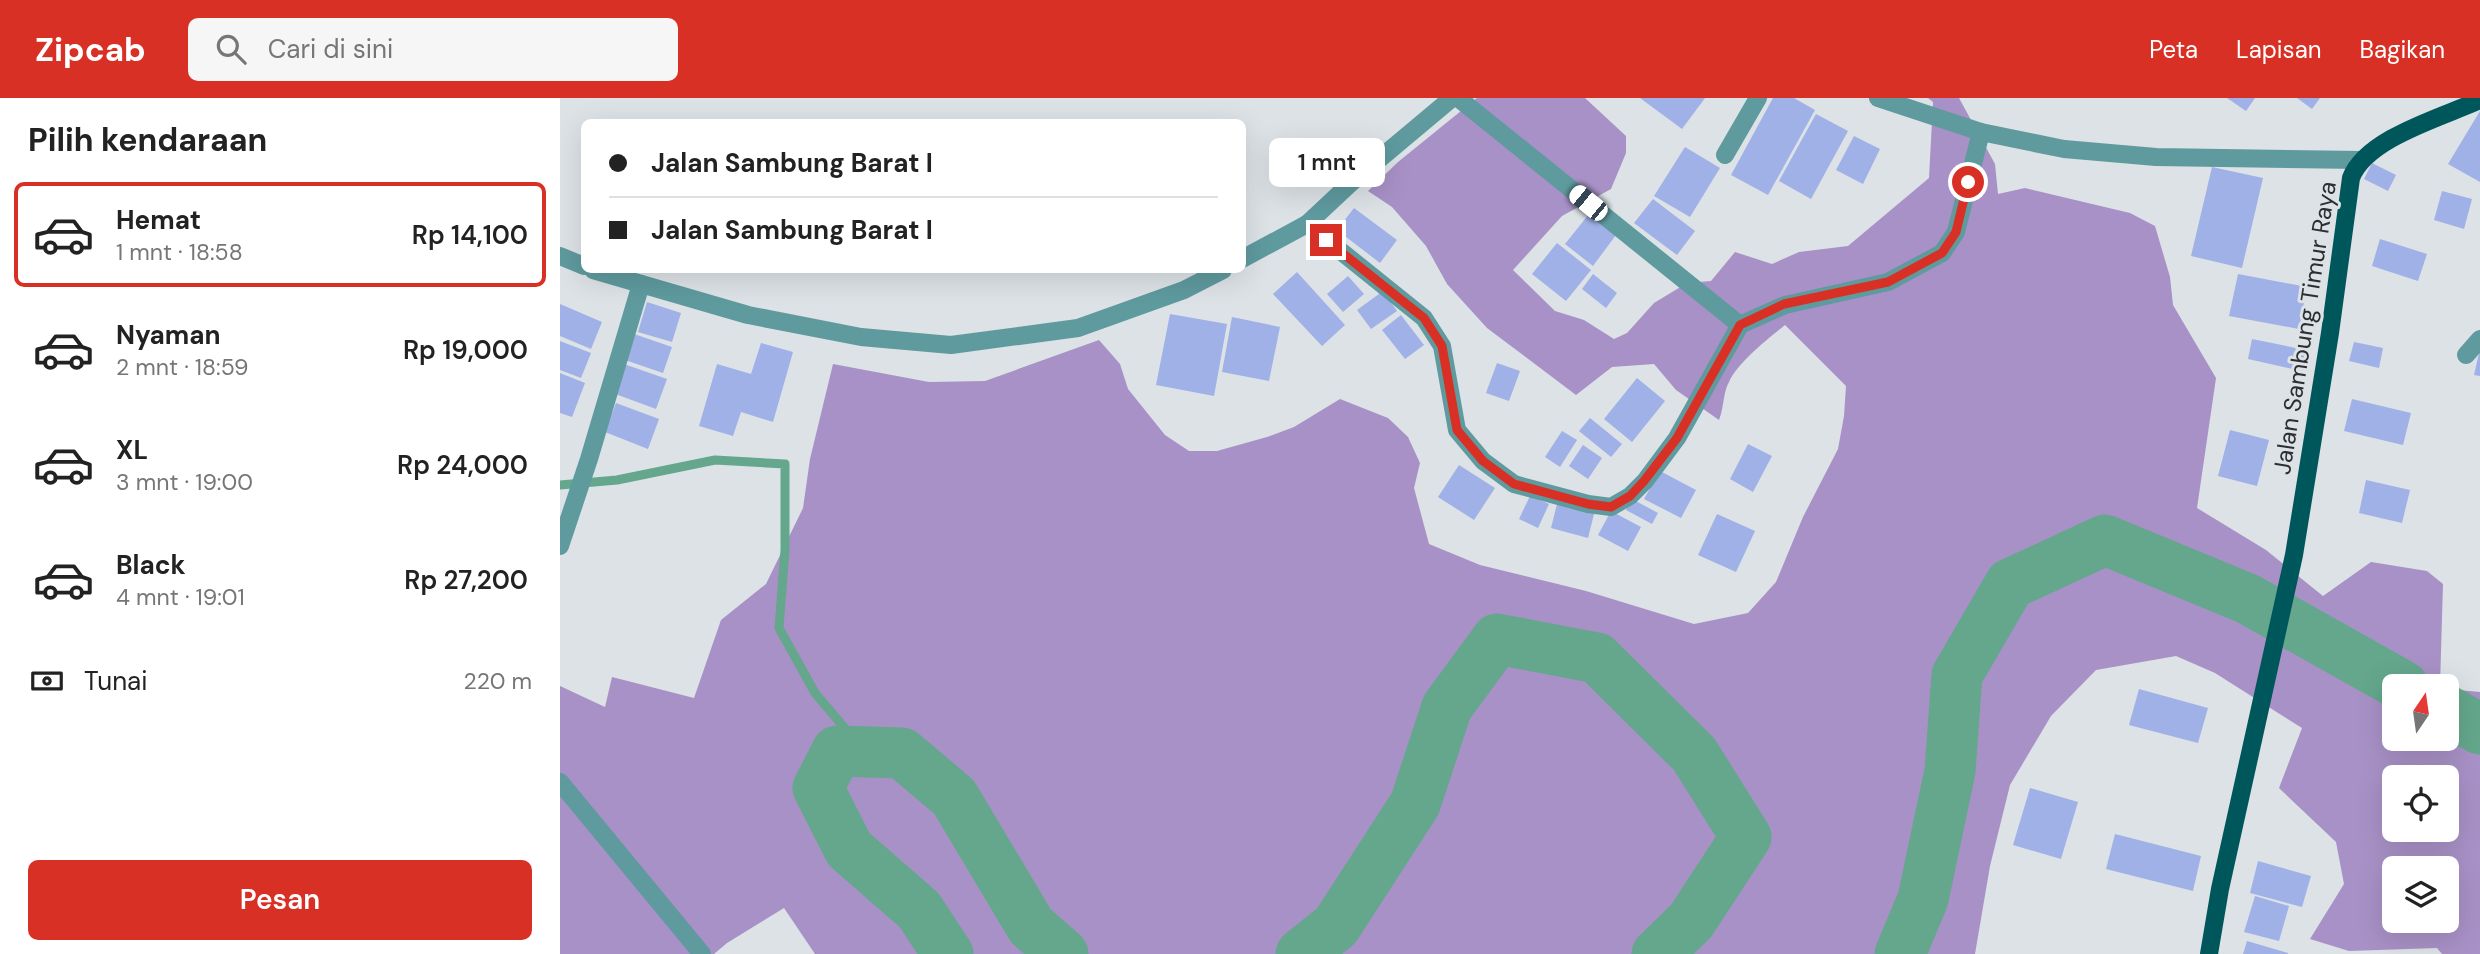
<!DOCTYPE html>
<html lang="id">
<meta charset="utf-8">
<style>
:root{--surface:#fff;--page:#f6f6f6;--text:#222;--muted:#767676;--line:#e0e0e0;--accent:#d93025}
body{margin:0;font-family:"DM Sans",sans-serif;background:var(--page);color:var(--text);height:100vh;display:flex;flex-direction:column;font-size:26px;white-space:nowrap}
*{box-sizing:border-box;margin:0}
p{font-size:23px;color:var(--muted)}
.icon{flex:none;width:38px;height:38px;fill:none;stroke:currentColor;stroke-width:2;stroke-linecap:round;stroke-linejoin:round}
.map{position:relative;flex:1;overflow:hidden}
.details{display:flex;flex-direction:column;background:var(--surface);width:560px}
.details>*{flex:none}
.hud{position:absolute;left:21px;top:21px;width:665px;height:154px;border-radius:10px;box-shadow:0 7px 28px #0002;display:grid;align-content:center;height:154px;padding:0 28px;background:var(--surface)}
.needle{width:46px;rotate:13deg}
.buttons{position:absolute;left:1822px;top:576px;display:grid;gap:14px}
.buttons a{display:grid;place-items:center;width:77px;height:77px;border-radius:10px;background:var(--surface);box-shadow:0 7px 28px #0002;font-size:35px}
.end{position:absolute;width:32px;height:32px;margin:-16px;border:9px solid #d93025;background:#fff;box-shadow:0 0 0 4px #fff}
.from{border-radius:50%}
.bubble{position:absolute;height:49px;border-radius:10px;background:var(--surface);box-shadow:0 7px 28px #0002;font-size:23px;font-weight:600;line-height:49px;text-align:center}
.car{position:absolute;width:21px;height:42px;margin:-21px -10px;border-radius:9px;box-shadow:0 0 5px 2px #0007;background:linear-gradient(#fff 24%,#345 0 40%,#fff 0 76%,#345 0 86%,#fff 0)}
.hud b{display:flex;align-items:center;gap:24px;height:66px;font-size:26px}
.hud b+b{border-top:2px solid var(--line)}
.hud i{width:18px;height:18px;background:var(--text)}
ul{padding:0;list-style:none}
li{display:flex;align-items:center;gap:21px;height:105px;margin:0 14px 10px;padding:0 14px;border:4px solid transparent;border-radius:10px}
li div{flex:1}
li b{display:block;font-size:26px}
li em{font-style:normal;font-weight:600}
li.current{border-color:var(--accent)}
li>.icon{width:63px;height:63px;stroke-width:1.5}
h2{padding:0 28px;font-size:32px;line-height:84px}
.pay{display:flex;align-items:center;gap:18px;height:77px;padding:0 28px;font-size:26px}
.pay p{margin-inline-start:auto}
.primary-button{display:flex;gap:14px;margin-top:auto;padding:14px 28px}
.primary-button a{flex:1;height:80px;border-radius:10px;background:var(--accent);color:#fff;font-size:28px;font-weight:600;line-height:80px;text-align:center}
header{display:flex;align-items:center;gap:42px;box-sizing:border-box;height:98px;padding:0 35px;background:var(--accent);color:#fff}
header strong{font-size:33px}
nav{display:flex;gap:38px;margin-inline-start:auto;font-size:24px}
.search{width:490px;height:63px;background:var(--page);display:flex;align-items:center;gap:18px;box-sizing:border-box;padding:0 24px;border-radius:10px;color:var(--muted);font-size:26px}
main{display:flex;flex:1;min-height:0}
.map>svg:first-child{display:block}
.forest{fill:#a891c6;fill-rule:evenodd}
.lines{fill:none;stroke-linecap:round;stroke-linejoin:round}
.stream{stroke:#64a78c;stroke-width:9}
.river{stroke:#64a78c;stroke-width:51}
.building{fill:#a0b1e7}
.minor{stroke:#5e9a9e;stroke-width:18}
.major{stroke:#00575b;stroke-width:18}
.route{stroke:#d93025;stroke-width:9}
.labels{text-anchor:middle;stroke-width:6;stroke-linejoin:round;paint-order:stroke}
.street-label{font-size:24px;fill:#2c2e30;stroke:#dce2e6}
</style>
<header>
<strong>Zipcab</strong>
<div class="search"><svg class="icon" aria-label="search" viewBox="0 0 24 24"><circle cx="10" cy="10" r="6"/><path d="M15 15l6 6"/></svg>Cari di sini</div>
<nav><a>Peta</a><a>Lapisan</a><a>Bagikan</a></nav>
</header>
<main>
<section class="details">
<h2>Pilih kendaraan</h2>
<ul>
<li class="current"><svg class="icon" aria-label="car" viewBox="0 0 24 24"><path d="M5 17H2v-5l4-1 3-4h7l3 4 3 1v5h-3M9 17h6M6 11h13"/><circle cx="7" cy="17" r="2"/><circle cx="17" cy="17" r="2"/></svg><div><b>Hemat</b><p>1 mnt · 18:58</p></div><em>Rp 14,100</em></li>
<li><svg class="icon" aria-label="car" viewBox="0 0 24 24"><path d="M5 17H2v-5l4-1 3-4h7l3 4 3 1v5h-3M9 17h6M6 11h13"/><circle cx="7" cy="17" r="2"/><circle cx="17" cy="17" r="2"/></svg><div><b>Nyaman</b><p>2 mnt · 18:59</p></div><em>Rp 19,000</em></li>
<li><svg class="icon" aria-label="car" viewBox="0 0 24 24"><path d="M5 17H2v-5l4-1 3-4h7l3 4 3 1v5h-3M9 17h6M6 11h13"/><circle cx="7" cy="17" r="2"/><circle cx="17" cy="17" r="2"/></svg><div><b>XL</b><p>3 mnt · 19:00</p></div><em>Rp 24,000</em></li>
<li><svg class="icon" aria-label="car" viewBox="0 0 24 24"><path d="M5 17H2v-5l4-1 3-4h7l3 4 3 1v5h-3M9 17h6M6 11h13"/><circle cx="7" cy="17" r="2"/><circle cx="17" cy="17" r="2"/></svg><div><b>Black</b><p>4 mnt · 19:01</p></div><em>Rp 27,200</em></li>
</ul>
<div class="pay"><svg class="icon" aria-label="cash" viewBox="0 0 24 24"><path d="M3 7h18v10H3z"/><circle cx="12" cy="12" r="2"/></svg>Tunai<p>220 m</p></div>
<div class="primary-button"><a>Pesan</a></div>
</section>
<div class="map">
<svg width="1920" height="856" viewBox="0 0 1920 856">
<rect width="100%" height="100%" fill="#dce2e6"/>
<path class="forest" d="M917 0H1025L1066 38V55L1051 91 1002 118 953 172 995 213 1024 222 1054 241 1067 235 1094 205 1127 185 1151 183 1175 154 1212 166 1239 154 1288 148 1369 80 1373 4 1368 0H1399L1435 66 1438 96 1465 90 1570 115 1595 128 1610 179 1613 207 1656 280 1637 410 1706 452 1763 498 1811 464 1867 473 1883 486 1880 588H1834V640H1886L1887 591 1920 594V856H1882L1877 850 1789 853 1750 841 1784 786 1776 744 1719 690 1742 630 1655 575 1616 558 1536 572 1491 618 1450 687 1430 768 1415 856H255L224 810 167 845 154 856H0V588L45 609 52 579 134 600 161 522 206 486 243 410 250 361 273 266 369 284 425 283 539 242 560 266 568 291 605 337 629 353H657L707 339 734 329 780 301 828 320 848 339 860 365 854 390 869 446 920 467 1026 493 1134 526 1188 515 1216 484 1243 419 1278 351 1284 318 1286 288 1225 227C1208 241 1178 264 1169 284 1163 294 1164 310 1159 322L1116 292 1094 266 1052 269 1016 297 927 230 887 186 866 148 832 109 808 93 838 64ZM1834 679H1886V732H1834ZM1834 770H1886V822H1834Z"/>
<g class="lines">
<polyline class="stream" points="0,387 57,382 155,362 225,366 225,452 219,530 255,595 305,654"/>
<g class="river">
<polyline points="1886,612 1920,631"/>
<polyline points="388,856 359,812 289,751 258,690 277,653 342,655 394,699 471,828 503,856"/>
<polyline points="741,856 776,828 855,706 887,609 937,541 1037,560 1134,656 1186,739 1131,823 1097,856"/>
<polyline points="1340,856 1363,801 1390,673 1397,577 1450,486 1545,442 1688,501 1843,588"/>
</g>
</g>
<g class="building">
<polygon points="1080,0 1145,0 1122,31"/>
<polygon points="1213,0 1234,0 1255,12 1208,97 1171,77"/>
<polygon points="1667,0 1695,0 1686,13"/>
<polygon points="1737,0 1760,0 1752,11"/>
<polygon points="1920,13 1920,84 1888,66"/>
<polygon points="1256,16 1288,33 1251,101 1219,83"/>
<polygon points="1294,38 1320,51 1303,86 1276,72"/>
<polygon points="1125,49 1160,70 1130,119 1094,98"/>
<polygon points="1812,65 1836,77 1828,93 1804,81"/>
<polygon points="1652,69 1703,80 1682,170 1631,158"/>
<polygon points="1882,93 1912,101 1904,131 1874,122"/>
<polygon points="1093,101 1135,133 1117,157 1074,125"/>
<polygon points="794,110 837,142 820,165 777,132"/>
<polygon points="1029,116 1056,137 1033,168 1005,146"/>
<polygon points="1820,141 1867,156 1858,183 1812,168"/>
<polygon points="997,145 1031,172 1006,203 972,176"/>
<polygon points="737,174 785,227 762,248 713,196"/>
<polygon points="1033,176 1057,195 1046,210 1022,191"/>
<polygon points="1678,176 1747,189 1739,231 1669,218"/>
<polygon points="788,178 804,196 783,214 767,196"/>
<polygon points="823,193 837,213 811,231 797,212"/>
<polygon points="87,204 121,215 112,244 78,234"/>
<polygon points="0,206 42,224 31,251 0,238"/>
<polygon points="610,216 667,226 654,298 596,287"/>
<polygon points="841,217 864,247 845,261 822,232"/>
<polygon points="672,219 720,229 709,283 662,274"/>
<polygon points="74,236 112,249 103,275 65,262"/>
<polygon points="1692,241 1746,252 1742,273 1688,261"/>
<polygon points="0,243 31,255 21,280 0,272"/>
<polygon points="1794,244 1823,250 1819,270 1789,263"/>
<polygon points="201,245 233,254 213,324 181,314 173,338 139,328 157,266 191,276"/>
<polygon points="1919,255 1920,255 1920,278 1914,277"/>
<polygon points="61,265 107,281 96,311 50,294"/>
<polygon points="937,265 960,273 949,303 926,295"/>
<polygon points="0,275 25,285 12,319 0,315"/>
<polygon points="1077,280 1105,303 1072,344 1044,321"/>
<polygon points="1792,301 1851,315 1843,347 1784,333"/>
<polygon points="56,305 99,321 88,351 45,334"/>
<polygon points="1030,320 1062,346 1051,359 1019,333"/>
<polygon points="1670,332 1709,342 1697,388 1658,378"/>
<polygon points="1002,333 1017,342 1000,369 985,359"/>
<polygon points="1188,346 1212,358 1193,394 1170,381"/>
<polygon points="1023,347 1042,360 1028,381 1009,368"/>
<polygon points="899,367 935,390 914,422 878,399"/>
<polygon points="1100,373 1136,392 1121,420 1084,401"/>
<polygon points="1806,382 1850,392 1842,425 1799,415"/>
<polygon points="970,398 989,406 978,430 959,421"/>
<polygon points="1072,401 1098,415 1092,426 1066,412"/>
<polygon points="998,402 1035,412 1028,440 991,430"/>
<polygon points="1051,413 1081,429 1068,453 1038,437"/>
<polygon points="1157,416 1195,433 1176,474 1138,457"/>
<polygon points="1579,591 1648,610 1638,645 1569,627"/>
<polygon points="1470,690 1518,704 1501,761 1453,747"/>
<polygon points="1555,736 1641,758 1633,793 1546,771"/>
<polygon points="1698,763 1751,778 1742,809 1690,795"/>
<polygon points="1695,798 1729,808 1719,843 1684,834"/>
<polygon points="1687,843 1728,855 1728,856 1683,856"/>
</g>
<g class="lines">
<g class="minor">
<polyline points="898,0 1180,227"/>
<polyline points="1318,0 1421,34 1504,51 1596,59 1801,62"/>
<polyline points="1165,57 1198,0"/>
<polyline points="747,126 864,220 882,248 897,332 923,363 954,386 1028,406 1051,409 1070,398 1085,383 1117,340 1180,227 1225,207 1328,184 1382,155 1396,134 1421,34"/>
<polyline points="0,158 24,168"/>
<polyline points="682,161 747,126 793,83 892,0"/>
<polyline points="33,172 188,217 301,239 391,247 518,230 624,192 663,172"/>
<polyline points="1906,257 1920,241"/>
<polyline points="0,448 29,361 81,186"/>
<polyline points="0,684 142,856"/>
</g>
<path class="major" d="M1649 856 1660 791 1734 457 1770 235 1791 80C1806 40 1883 19 1920 2"/>
</g>
<g class="lines">
<polyline class="route" points="766,142 864,220 882,248 897,332 923,363 954,386 1028,406 1051,409 1070,398 1084,383 1117,340 1180,227 1224,206 1328,184 1382,155 1396,134 1408,84"/>
</g>
<g class="labels">
<g class="street-label">
<text transform="translate(1745 230) rotate(-81)" y="8">Jalan Sambung Timur Raya</text>
</g>
</g>
</svg>
<div class="buttons">
<a><svg class="needle" viewBox="-14 -14 28 28"><path d="M0-13l5 13h-10z" fill="#e53935"/><path d="M0 13l5-13h-10z" fill="#767676"/></svg></a>
<a><svg class="icon" aria-label="locate" viewBox="0 0 24 24"><circle cx="12" cy="12" r="6"/><path d="M12 2v4M12 18v4M2 12h4M18 12h4"/></svg></a>
<a><svg class="icon" aria-label="layers" viewBox="0 0 24 24"><path d="M12 4l9 5-9 5-9-5zM3 14l9 5 9-5"/></svg></a>
</div>
<i class="end from" style="left:1408px;top:84px"></i>
<i class="end" style="left:766px;top:142px"></i>
<div class="bubble" style="left:709px;top:40px;width:116px">1 mnt</div>
<i class="car" style="left:1028px;top:105px;rotate:309deg"></i>
<div class="hud">
<b><i class="from"></i>Jalan Sambung Barat I</b>
<b><i></i>Jalan Sambung Barat I</b>
</div>
</div>
</main>
